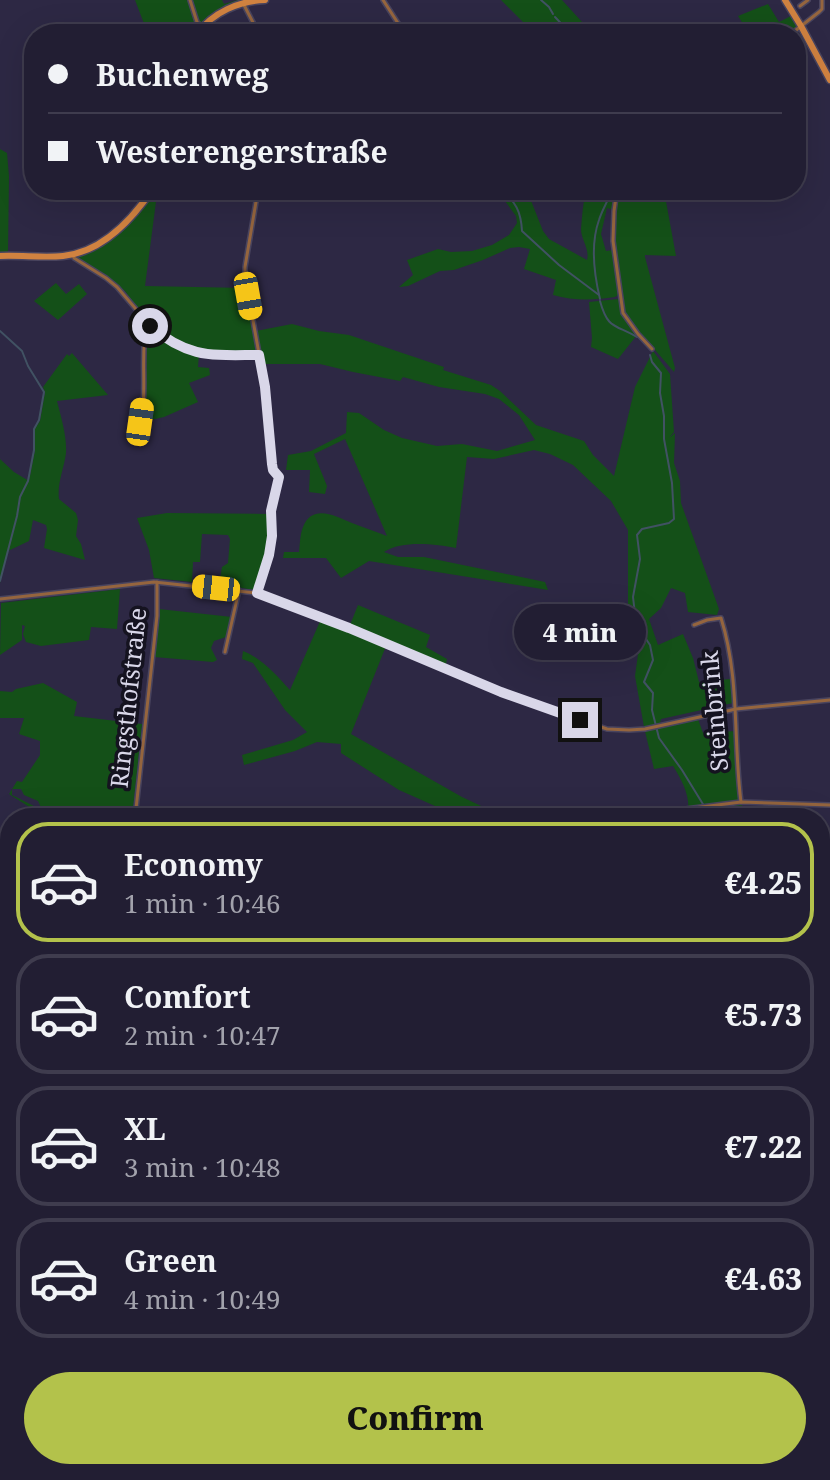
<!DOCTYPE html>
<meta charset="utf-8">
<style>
:root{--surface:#221e33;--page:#2e2b3f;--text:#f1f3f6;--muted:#a2a2ac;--line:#3f3c4e;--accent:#b3c24b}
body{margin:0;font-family:"Noto Serif",serif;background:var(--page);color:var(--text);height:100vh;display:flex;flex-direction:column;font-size:30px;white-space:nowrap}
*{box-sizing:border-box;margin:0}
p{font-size:26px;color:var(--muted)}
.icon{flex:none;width:44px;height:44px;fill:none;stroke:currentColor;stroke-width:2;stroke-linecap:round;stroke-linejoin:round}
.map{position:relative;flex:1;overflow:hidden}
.details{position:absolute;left:0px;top:808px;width:830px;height:672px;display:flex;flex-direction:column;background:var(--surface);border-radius:32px 32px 0 0;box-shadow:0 8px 32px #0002,0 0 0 2px var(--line)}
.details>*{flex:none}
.guide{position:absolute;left:24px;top:24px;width:782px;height:176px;border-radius:32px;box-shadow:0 8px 32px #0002,0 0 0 2px var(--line);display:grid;align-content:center;height:176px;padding:0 24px;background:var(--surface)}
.end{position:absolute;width:36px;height:36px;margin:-18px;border:10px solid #d9d7e9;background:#111;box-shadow:0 0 0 4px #111}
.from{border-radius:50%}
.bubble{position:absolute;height:56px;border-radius:28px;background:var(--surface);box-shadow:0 8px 32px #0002,0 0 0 2px var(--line);font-size:26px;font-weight:800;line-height:56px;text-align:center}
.car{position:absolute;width:24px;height:48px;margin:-24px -12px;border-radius:10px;box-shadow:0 0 6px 2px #0007;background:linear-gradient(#f5c518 24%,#345 0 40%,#f5c518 0 76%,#345 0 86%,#f5c518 0)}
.guide b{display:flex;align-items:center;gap:28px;height:76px;font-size:30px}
.guide b+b{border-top:2px solid var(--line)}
.guide i{width:20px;height:20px;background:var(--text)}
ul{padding:14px 0 0;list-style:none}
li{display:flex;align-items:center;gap:24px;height:120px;margin:0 16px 12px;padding:0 8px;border:4px solid var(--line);border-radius:32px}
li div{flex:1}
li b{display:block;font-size:30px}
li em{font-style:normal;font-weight:800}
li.active{border-color:var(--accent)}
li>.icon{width:72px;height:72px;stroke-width:1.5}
.cta{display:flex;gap:16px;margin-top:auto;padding:16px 24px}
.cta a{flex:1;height:92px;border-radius:48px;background:var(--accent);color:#111;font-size:32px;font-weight:800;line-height:92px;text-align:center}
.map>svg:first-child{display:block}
.green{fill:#145018}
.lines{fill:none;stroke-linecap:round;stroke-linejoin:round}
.stream{stroke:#415263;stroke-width:2}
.minor-casing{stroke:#49445e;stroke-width:6}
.secondary-casing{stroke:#49445e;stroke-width:9}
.minor{stroke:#95653e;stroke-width:3}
.secondary{stroke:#d08240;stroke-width:6}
.route{stroke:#d9d7e9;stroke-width:10}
.labels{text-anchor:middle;stroke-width:7;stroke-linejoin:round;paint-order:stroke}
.street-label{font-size:24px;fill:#d9d7e9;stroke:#151320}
</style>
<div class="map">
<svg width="830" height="1480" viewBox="0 0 830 1480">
<rect width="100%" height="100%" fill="#2d2844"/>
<g class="green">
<polygon points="135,0 189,0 197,24 191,0 222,0 224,4 237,0 250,0 229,6 195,34 148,34"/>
<polygon points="501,0 562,0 593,34 532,34 533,32"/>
<polygon points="768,4 779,22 791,16 798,27 788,34 765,34 759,26 748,32 738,16"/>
<polygon points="0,149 7,153 9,176 8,252 0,252"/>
<path d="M493 190H523L530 198 543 231 549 239 587 260C590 249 581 240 581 229 582 216 583 203 586 190H616L613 210 607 208 601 234 606 251 614 250 618 295 615 297C594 300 574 301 553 295L556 280 524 269 530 249 519 247 510 248 483 260 454 270 440 271 408 286 399 287 413 275 407 260 438 249 451 252 472 251 492 245 509 235 517 223 516 216 502 197Z"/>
<polygon points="618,190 633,190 638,200 671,190 733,190 735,194 696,196 674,192 665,196 676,256 645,255 645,257 675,368 674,372 625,315 621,295 614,235 615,210"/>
<polygon points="153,191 157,194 145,286 246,288 257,352 209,354 186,348 159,331 146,320 125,291 107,276 76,257 77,255 110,237"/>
<polygon points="56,283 66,294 79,284 87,294 58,320 34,301"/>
<polygon points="618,299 620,301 625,320 637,335 618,359 591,347 592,338 589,302"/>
<path d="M292 324 319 331 349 335 444 367 443 370 491 385 500 391 536 425 584 441 593 455 614 476 635 387 653 351 670 374 674 432 669 438 675 433 674 463 680 481 681 503 719 609 717 615 688 612 685 593 671 588 661 608 649 619 658 645 683 634 693 658 699 682 730 679 733 703 661 719 659 728 698 719 703 733 736 731 739 802 724 804 725 806 742 803V818H687C692 799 683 782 673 766L654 769 644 727 635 676 640 640 632 632 628 617V530L611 501 573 465 550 454 534 450 494 459 467 457 456 548C435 544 402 540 384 552L398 557H424L545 582 548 590 369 561 341 578 326 558H283L284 552H299C300 544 300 534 303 527 312 503 336 516 352 523 363 527 376 532 387 536L345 439 314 454 327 486 325 494 309 492 310 470H286L288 455 311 451 346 433 347 412 359 413 384 430 402 438 437 446 462 444 497 451 535 440 519 415 499 399 485 394 439 387 403 377 400 381 353 372 320 364H262L256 331Z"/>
<polygon points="147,327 150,327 185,350 199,354 198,367 209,368 210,375 189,383 198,402 164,417 141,422 146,390"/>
<path d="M72 353 108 395 57 401C61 417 67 436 66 453 64 469 57 483 59 499L76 513 78 520 76 536 81 544 85 560 44 548 47 529 46 525 33 520 29 541 8 551 0 583V459L14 472 29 481 35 450 34 430 40 421 45 392 43 387 67 354 69 356Z"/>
<path d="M167 513 269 514C270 545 268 561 256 590L219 585 222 567 228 563 230 539 228 535 202 534 200 562H193L192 582 154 578 149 550 137 518Z"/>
<polygon points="120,589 117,629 91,627 89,640 41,646 26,642 23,634 25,626 22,625 22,640 0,655 1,603"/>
<path d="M358 605 430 635 426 647 447 659 446 664 392 642 386 646 351 734 462 797 507 818H462L399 790 341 753V744L317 742 295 751 244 765 242 755 293 740 307 732 285 710 253 663 242 659 243 651C263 659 276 675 290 690L321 619 348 630Z"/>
<polygon points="159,609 232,617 226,637 214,641 211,648 217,660 213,662 154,657"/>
<polygon points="43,683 77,702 74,716 142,724 132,818 46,818 38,801 24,795 21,789 12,789 12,795 34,806 42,818 40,818 34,810 9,794 17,781 22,782 40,755 40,741 19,734 24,718 0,718 0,691 12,692 16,689"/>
<polygon points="230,1470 378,1470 378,1480 227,1480"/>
</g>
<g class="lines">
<g class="stream">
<polyline points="541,0 549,7 553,14"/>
<polyline points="555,17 571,34"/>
<path d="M500 190C516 201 521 212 522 231L559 265 599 295"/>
<path d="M600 299C594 274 590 245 599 220 602 210 608 201 612 190"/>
<path d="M600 301C608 330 615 324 637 337"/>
<polyline points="0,331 22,351 28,366 44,392 39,420 34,429 34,450 28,481 20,497 17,516 0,581"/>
<polyline points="650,355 652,362 661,373 660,393 664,416 664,439 672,483 674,519 669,523 642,529 637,535 640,559 633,597 635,614 638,627 650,645 653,660 644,682 653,693 652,710 659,738 682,770 709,814 709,818"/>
<polyline points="731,1470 736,1480"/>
<polyline points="758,1480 758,1470"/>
</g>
<defs>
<g id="minor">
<polyline points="190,0 197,22 202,27"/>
<polyline points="383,0 405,34"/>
<polyline points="244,5 259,34"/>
<polyline points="800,6 808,0"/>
<polyline points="531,34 532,33"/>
<polyline points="791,34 819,12 822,9 822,0"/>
<polyline points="617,190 614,211 613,241 623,313 638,334 652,349"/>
<path d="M73 254 74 258 106 278 117 287 147 322C139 356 149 392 139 426"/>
<path d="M147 322C184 358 212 355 259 355"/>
<polyline points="257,593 269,555 272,536 271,511 279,477 273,470 272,464 265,387 245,276 245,267 258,190"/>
<polyline points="0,599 154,582 257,593 349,628 501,692 607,729 629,730 645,729 736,709 830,700"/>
<path d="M694 625 707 620 721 618C740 678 733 740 741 802"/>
<polyline points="225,652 239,590"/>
<polyline points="670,811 741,802 830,805"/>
<polyline points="135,818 157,616 157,582"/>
<polyline points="1,891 10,895"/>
<polyline points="829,956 828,1047 830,1047"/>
<polyline points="0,1062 10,1053"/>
<polyline points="820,1194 830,1196"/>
<polyline points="7,1253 0,1229 10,1227"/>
<polyline points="0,1299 10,1304"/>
<polyline points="5,1340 10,1334"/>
<polyline points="830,1355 823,1354 830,1404"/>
<polyline points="0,1374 8,1365"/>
<polyline points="525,1470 531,1480"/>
<polyline points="635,1470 640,1480"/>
<polyline points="470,1472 473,1470"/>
<polyline points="139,1477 149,1470"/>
<polyline points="67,1480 79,1470"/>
<polyline points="163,1480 178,1470"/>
<polyline points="226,1480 229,1470"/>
</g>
<g id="secondary">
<polyline points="785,0 801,26 830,80"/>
<path d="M197 34C213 12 239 1 265 0"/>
<path d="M0 256C21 255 43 258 63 256 102 252 131 221 152 190"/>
<polyline points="0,1357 10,1365"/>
<polyline points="149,1470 155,1480"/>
</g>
</defs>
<use href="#minor" class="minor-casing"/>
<use href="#secondary" class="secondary-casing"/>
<use href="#minor" class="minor"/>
<use href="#secondary" class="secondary"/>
</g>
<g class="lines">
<path class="route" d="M150 326C189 359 212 355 259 355L265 387 272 464 273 470 279 477 271 511 272 536 269 555 257 593 349 628 501 692 580 720"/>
</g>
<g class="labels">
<g class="street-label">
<text transform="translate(129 698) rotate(-84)" y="8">Ringsthofstraße</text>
<text transform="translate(715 711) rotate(-95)" y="8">Steinbrink</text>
</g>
</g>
</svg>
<i class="end from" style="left:150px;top:326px"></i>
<i class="end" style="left:580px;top:720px"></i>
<div class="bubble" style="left:514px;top:604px;width:132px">4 min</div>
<i class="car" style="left:248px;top:296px;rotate:170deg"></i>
<i class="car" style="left:140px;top:422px;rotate:8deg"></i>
<i class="car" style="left:216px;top:588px;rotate:276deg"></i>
<div class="guide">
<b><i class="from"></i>Buchenweg</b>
<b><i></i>Westerengerstraße</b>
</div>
<section class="details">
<ul>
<li class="active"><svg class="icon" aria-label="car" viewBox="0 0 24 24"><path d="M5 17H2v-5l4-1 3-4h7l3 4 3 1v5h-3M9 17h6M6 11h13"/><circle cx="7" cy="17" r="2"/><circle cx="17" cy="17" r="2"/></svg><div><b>Economy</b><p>1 min · 10:46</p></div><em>€4.25</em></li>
<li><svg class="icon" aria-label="car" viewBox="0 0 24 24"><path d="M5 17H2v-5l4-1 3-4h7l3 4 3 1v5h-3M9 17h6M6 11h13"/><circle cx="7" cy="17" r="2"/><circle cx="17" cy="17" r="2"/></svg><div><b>Comfort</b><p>2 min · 10:47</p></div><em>€5.73</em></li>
<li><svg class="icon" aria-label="car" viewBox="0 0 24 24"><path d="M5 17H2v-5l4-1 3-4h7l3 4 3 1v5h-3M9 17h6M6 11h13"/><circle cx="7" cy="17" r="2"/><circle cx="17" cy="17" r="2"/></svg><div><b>XL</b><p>3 min · 10:48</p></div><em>€7.22</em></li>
<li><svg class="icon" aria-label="car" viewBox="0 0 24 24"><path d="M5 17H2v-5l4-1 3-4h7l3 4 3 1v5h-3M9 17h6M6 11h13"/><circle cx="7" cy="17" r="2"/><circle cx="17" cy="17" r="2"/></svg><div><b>Green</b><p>4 min · 10:49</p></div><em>€4.63</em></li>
</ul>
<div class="cta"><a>Confirm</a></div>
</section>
</div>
